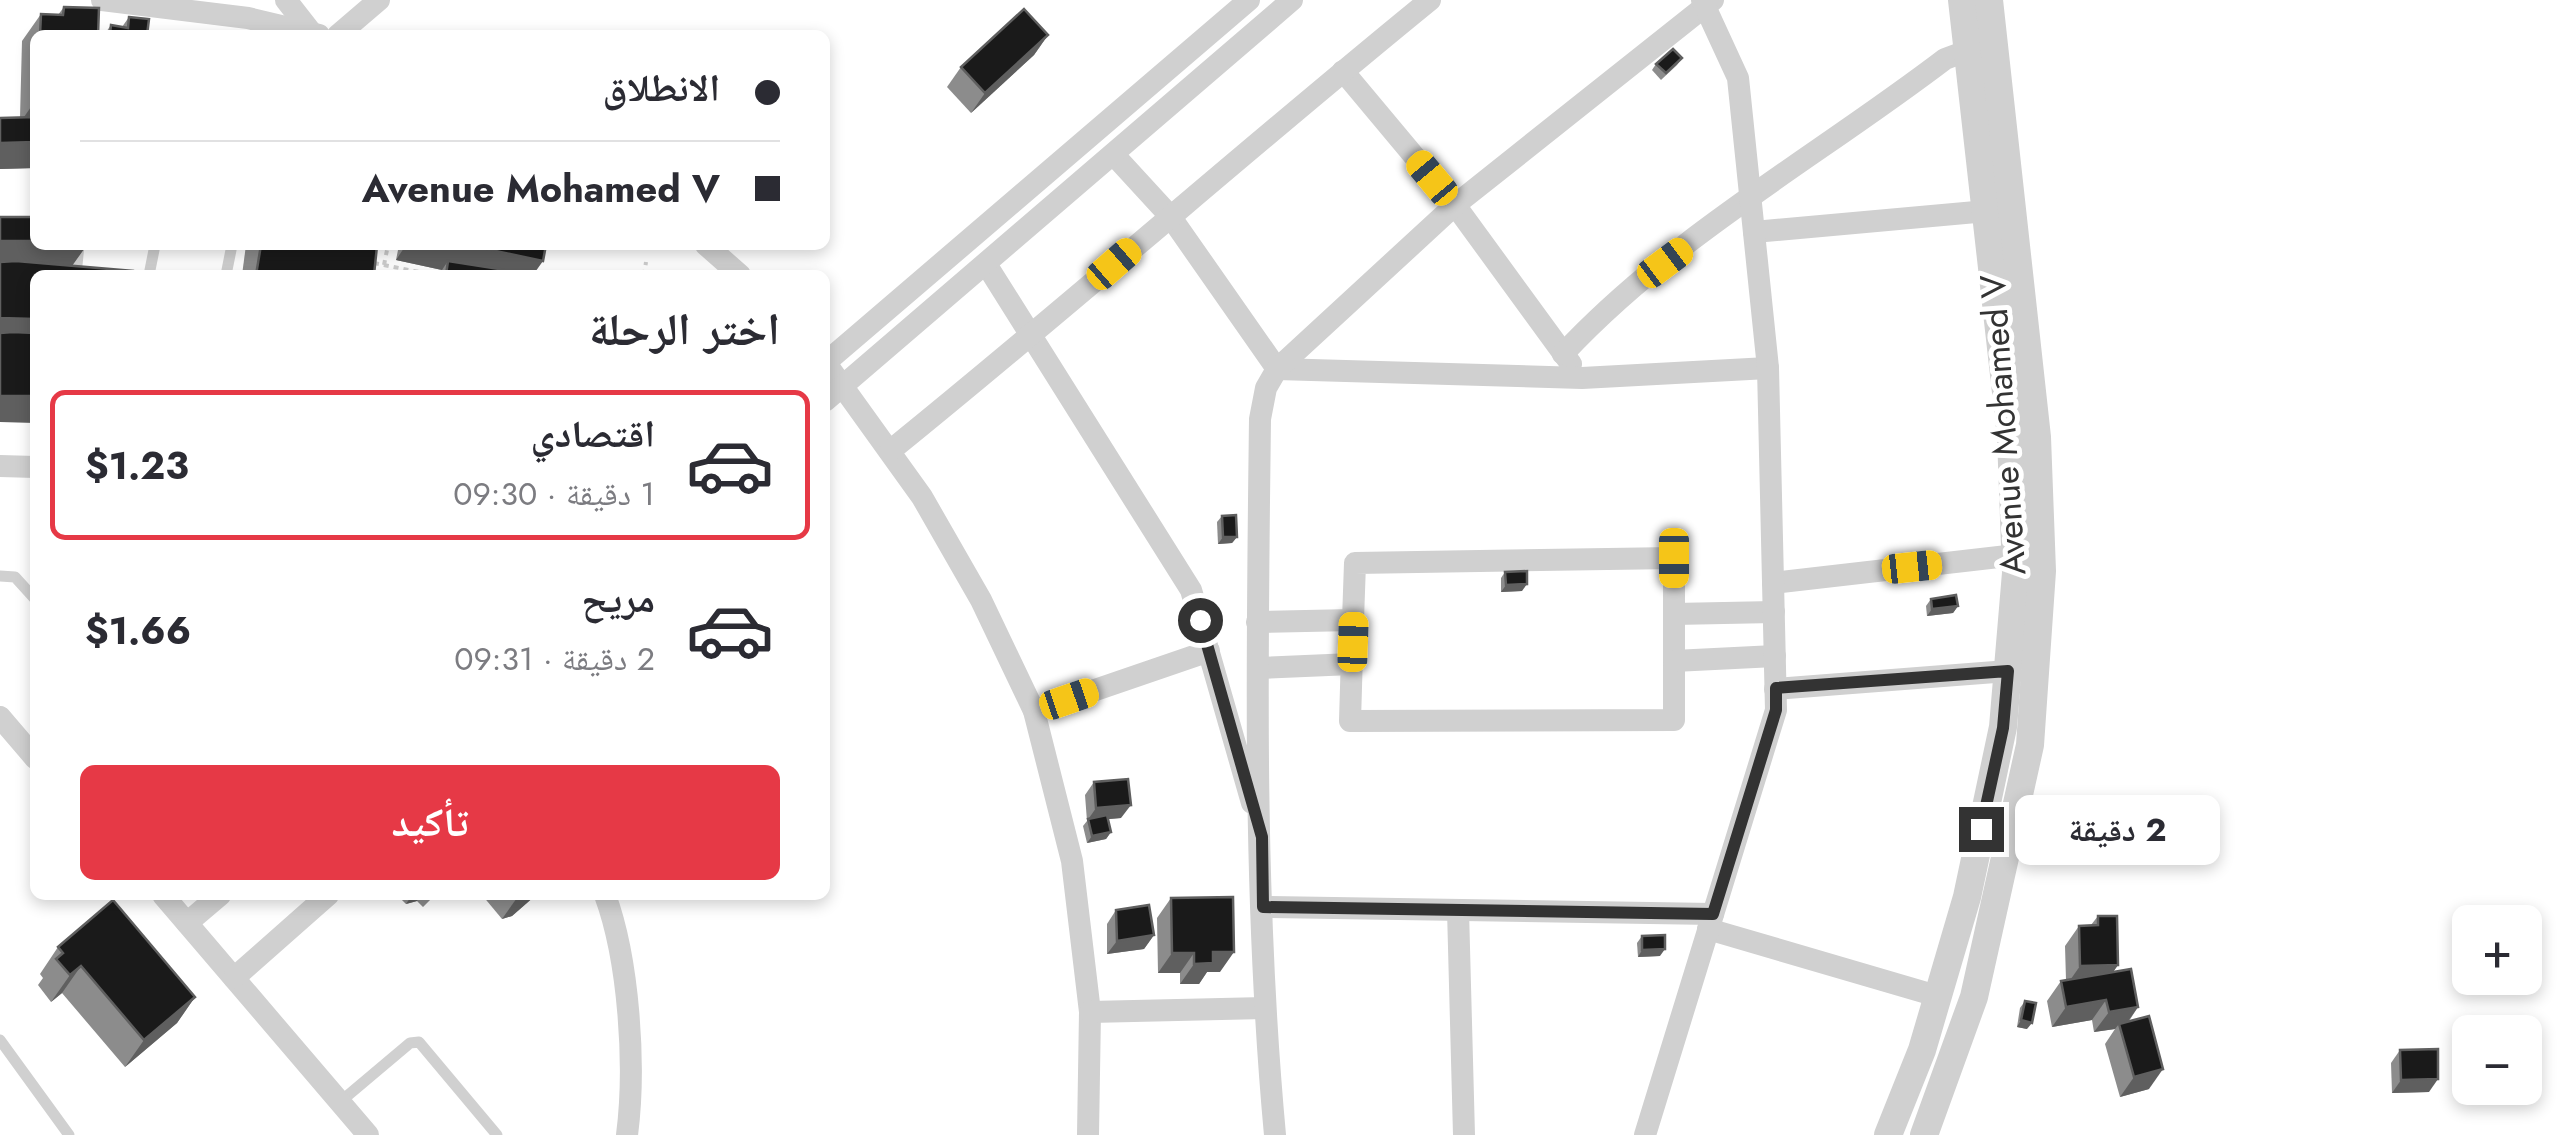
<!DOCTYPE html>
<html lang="ar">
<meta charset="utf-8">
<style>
:root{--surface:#fff;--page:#f2f2f3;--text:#2b2b33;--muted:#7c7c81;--line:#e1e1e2;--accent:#e63946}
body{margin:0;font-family:Jost,"Noto Naskh Arabic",sans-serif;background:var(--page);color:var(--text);direction:rtl;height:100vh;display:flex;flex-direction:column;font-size:38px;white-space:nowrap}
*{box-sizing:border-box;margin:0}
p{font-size:32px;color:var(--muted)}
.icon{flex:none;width:55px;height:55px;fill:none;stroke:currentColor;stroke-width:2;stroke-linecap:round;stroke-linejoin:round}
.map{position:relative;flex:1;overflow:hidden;direction:ltr}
.details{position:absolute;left:30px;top:270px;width:800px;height:630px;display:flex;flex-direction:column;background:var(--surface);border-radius:15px;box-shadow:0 5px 15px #0003;direction:rtl}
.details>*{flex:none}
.guide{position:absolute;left:30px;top:30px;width:800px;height:220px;border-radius:15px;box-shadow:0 5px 15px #0003;direction:rtl;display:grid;align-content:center;height:220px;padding:0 50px;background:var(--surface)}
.buttons{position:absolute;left:2452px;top:905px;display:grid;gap:20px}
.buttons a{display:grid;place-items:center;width:90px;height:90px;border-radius:15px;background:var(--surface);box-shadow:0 5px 15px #0003;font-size:50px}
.end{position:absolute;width:45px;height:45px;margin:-22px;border:12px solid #333;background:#fff;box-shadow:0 0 0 5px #fff}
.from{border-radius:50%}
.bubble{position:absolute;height:70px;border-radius:15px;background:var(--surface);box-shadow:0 5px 15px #0003;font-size:32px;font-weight:700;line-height:70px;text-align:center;direction:rtl}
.car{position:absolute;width:30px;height:60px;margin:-30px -15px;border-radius:12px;box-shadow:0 0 8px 2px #0007;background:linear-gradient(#f5c518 24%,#345 0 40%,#f5c518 0 76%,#345 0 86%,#f5c518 0)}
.guide b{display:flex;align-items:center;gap:35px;height:95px;font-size:38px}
.guide b+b{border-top:2px solid var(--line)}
.guide i{width:25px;height:25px;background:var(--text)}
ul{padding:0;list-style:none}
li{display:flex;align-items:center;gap:30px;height:150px;margin:0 20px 15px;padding:0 30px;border:5px solid transparent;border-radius:15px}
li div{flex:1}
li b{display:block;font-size:38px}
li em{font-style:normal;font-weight:700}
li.active{border-color:var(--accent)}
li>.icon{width:90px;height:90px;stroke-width:1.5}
h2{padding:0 50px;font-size:45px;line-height:120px}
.action{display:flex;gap:20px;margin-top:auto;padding:20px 50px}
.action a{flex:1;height:115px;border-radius:15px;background:var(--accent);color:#fff;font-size:40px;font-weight:700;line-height:115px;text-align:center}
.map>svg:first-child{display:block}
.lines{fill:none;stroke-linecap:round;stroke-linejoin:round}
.path{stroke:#cdcdcd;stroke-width:4;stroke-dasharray:5 5;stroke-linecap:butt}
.service{stroke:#d0d0d0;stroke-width:11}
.minor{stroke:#d0d0d0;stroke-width:22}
.tertiary{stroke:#d0d0d0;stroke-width:28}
.wall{fill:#8c8c8c}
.shaded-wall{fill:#5f5f5f}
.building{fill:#1a1a1a;stroke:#5f5f5f;stroke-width:2.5}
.route{stroke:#333;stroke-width:12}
.labels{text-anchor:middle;stroke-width:10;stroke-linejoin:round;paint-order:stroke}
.street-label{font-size:35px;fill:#333;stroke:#fff}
</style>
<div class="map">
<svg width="2574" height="1135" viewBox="0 0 2574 1135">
<rect width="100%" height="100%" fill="#fff"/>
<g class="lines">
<g class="path">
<polyline points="374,263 434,275"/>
<polyline points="384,265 388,245"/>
<polyline points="644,275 646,262"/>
</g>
<g class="service">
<polyline points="76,275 79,245"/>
<polyline points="149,275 155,245"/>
<polyline points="226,275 232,245"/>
<polyline points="0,576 15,577 35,599"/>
<polyline points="0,1040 69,1135"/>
<polyline points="340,1102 410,1043 419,1042 497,1135"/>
</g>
<g class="minor">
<polyline points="102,0 248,18 319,35"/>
<polyline points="286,0 311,32"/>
<polyline points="338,35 379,0"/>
<polyline points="1343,71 1455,205 1571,364"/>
<polyline points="1114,155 1170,216 1277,369 1582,378 1768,368"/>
<polyline points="1754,232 1987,211"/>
<polyline points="706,245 740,275"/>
<polyline points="986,264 1191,590 1252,803"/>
<path d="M1563 354C1673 236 1818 156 1945 59L1980 46"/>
<polyline points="825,362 922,497 981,600 1034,711 1072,861 1090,1012 1088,1135"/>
<polyline points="825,363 1249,0"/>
<polyline points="825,401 1292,0"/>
<path d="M890 451C1072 304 1248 148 1430 0"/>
<polyline points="0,466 35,467"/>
<polyline points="1773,583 2016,555"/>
<polyline points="1674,614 1774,612"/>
<polyline points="1257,622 1353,620 1355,563 1674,558 1674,720 1350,721 1353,620"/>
<polyline points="1674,661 1775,656"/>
<polyline points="1258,668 1352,664"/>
<polyline points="1775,689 2008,671"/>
<polyline points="1034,711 1209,651"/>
<polyline points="0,717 35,758"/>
<polyline points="163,895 368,1135"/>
<path d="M605 895C629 960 636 1066 627 1135"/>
<polyline points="1263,907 1713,914"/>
<polyline points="1458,910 1464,1135"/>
<polyline points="187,923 220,895"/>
<polyline points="1708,929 1937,996"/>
<polyline points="234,978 328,895"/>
<polyline points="1090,1012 1265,1008"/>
<path d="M1275 1135C1253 898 1257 657 1260 419L1266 388 1277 369 1455 205 1713 0"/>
<polyline points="1645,1135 1776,710 1768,368 1738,78 1702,0"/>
</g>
<g class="tertiary">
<polyline points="1888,1135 1922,1050 1967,897 2003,727 2016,573 2011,437 1962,0"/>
<polyline points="1924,1135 1974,997 2030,745 2042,571 2037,437 1989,0"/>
</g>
</g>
<g class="wall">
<polygon points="64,7 98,35 35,35 35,168 0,169 20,118 22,41 41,14 58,15"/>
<polygon points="129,17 147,35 104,35 111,25 122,27"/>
<polygon points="1048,35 1034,55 971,113 947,87 961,67"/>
<polygon points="1682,58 1677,65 1661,80 1652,70 1656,64"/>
<polygon points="246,245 371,245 374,275 242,275"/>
<polygon points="399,245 546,245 533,274 537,275 439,275 442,270 396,260"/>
<polygon points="1222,516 1237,537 1232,543 1218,544 1217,522"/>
<polygon points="1505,572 1522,591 1501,592 1501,578"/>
<polygon points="1931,599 1958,606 1953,613 1927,616 1926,606"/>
<polygon points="1094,782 1121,818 1108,819 1111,832 1106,839 1087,843 1083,826 1087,821 1085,795"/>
<polygon points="397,895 435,895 423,907 417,901 406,904"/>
<polygon points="482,895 536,895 512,916 502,919"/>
<polygon points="1171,898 1220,972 1207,972 1199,984 1180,984 1180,973 1158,973 1157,918"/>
<polygon points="1116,910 1154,935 1144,949 1107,954 1107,924"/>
<polygon points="2098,916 2118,965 2113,972 2138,1007 2129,1021 2149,1089 2120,1097 2105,1044 2115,1029 2094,1032 2092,1020 2052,1027 2047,1001 2061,981 2066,980 2065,946 2079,926 2091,925"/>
<polygon points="1642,936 1660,956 1638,957 1637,943"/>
<polygon points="58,947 195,997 177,1023 125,1067 62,993 51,1002 38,985 43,978 40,974"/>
<polygon points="2025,1001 2027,1029 2017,1027 2020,1008"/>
<polygon points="2400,1050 2429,1092 2392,1093 2391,1063"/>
</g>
<g class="shaded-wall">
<polygon points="1048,35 1034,55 971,113 985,93"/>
<polygon points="35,101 35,123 20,123"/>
<polygon points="35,142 35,168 0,169 0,143"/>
<polygon points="0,241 35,241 35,245 87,245 72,266 0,267"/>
<polygon points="406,245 468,245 543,261 533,275 448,261 442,270 396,260"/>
<polygon points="0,318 35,319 35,346 0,345"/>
<polygon points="0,396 35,396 35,423 0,422"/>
<polygon points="1223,537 1237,537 1232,543 1218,544"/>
<polygon points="1527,584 1522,591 1501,592 1506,585"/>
<polygon points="1958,606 1953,613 1927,616 1932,609"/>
<polygon points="1131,805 1121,818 1087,821 1096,808"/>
<polygon points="1111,832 1106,839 1087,843 1092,836"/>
<polygon points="412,895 421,895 417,901 406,904"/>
<polygon points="519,895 536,895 512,916 502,919"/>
<polygon points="1154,935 1144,949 1107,954 1117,941"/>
<polygon points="1665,949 1660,956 1638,957 1642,950"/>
<polygon points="1213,952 1234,952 1220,972 1207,972 1199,984 1180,984 1194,964"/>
<polygon points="1172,953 1194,953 1180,973 1158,973"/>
<polygon points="2118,965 2104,985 2066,986 2080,966"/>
<polygon points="81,966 62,993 51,1002 70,975"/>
<polygon points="195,997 177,1023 125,1067 144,1040"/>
<polygon points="2106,1000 2092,1020 2052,1027 2066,1007"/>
<polygon points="2138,1007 2124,1027 2119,1024 2115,1029 2094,1032 2109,1012"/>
<polygon points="2021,1020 2032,1023 2027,1029 2017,1027"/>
<polygon points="2163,1069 2149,1089 2120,1097 2134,1077"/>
<polygon points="2438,1079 2429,1092 2392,1093 2401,1080"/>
</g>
<g class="building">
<polygon points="64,7 99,8 98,35 40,35 41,14 63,15"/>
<polygon points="1024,9 1048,35 985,93 961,67"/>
<polygon points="129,17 149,19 147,35 110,35 111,25 128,28"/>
<polygon points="1673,49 1682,58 1666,73 1656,64"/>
<polygon points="35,117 35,142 0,143 0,118"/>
<polygon points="35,208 35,241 0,241 0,217 35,217"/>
<polygon points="261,245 377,246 374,275 256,275"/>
<polygon points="468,245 546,245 543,261"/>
<polygon points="16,261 133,271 133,275 35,275 35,319 0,318 0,262"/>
<polygon points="448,261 537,275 446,275"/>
<polygon points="13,332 35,333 35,396 0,396 0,333"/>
<polygon points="1236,515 1237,537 1223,537 1222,516"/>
<polygon points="1527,571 1527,584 1506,585 1505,572"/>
<polygon points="1956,595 1958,606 1932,609 1931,599"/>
<polygon points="1128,779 1131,805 1096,808 1094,782"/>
<polygon points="1107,815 1111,832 1092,836 1088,819"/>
<polygon points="1233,897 1234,952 1213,952 1213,963 1194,964 1194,953 1172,953 1171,898"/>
<polygon points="113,900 195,997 144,1040 81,966 70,975 56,959 63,953 58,947"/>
<polygon points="1149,905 1154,935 1117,941 1116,910"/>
<polygon points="2098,916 2117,916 2118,965 2080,966 2079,926 2098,925"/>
<polygon points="1665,935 1665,949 1642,950 1642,936"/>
<polygon points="2131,969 2138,1007 2109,1012 2106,1000 2066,1007 2061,981"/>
<polygon points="2025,1001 2036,1003 2032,1023 2021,1020"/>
<polygon points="2149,1016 2163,1069 2134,1077 2119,1024"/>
<polygon points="2438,1049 2438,1079 2401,1080 2400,1050"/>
</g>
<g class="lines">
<polyline class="route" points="1200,620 1262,837 1263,907 1713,914 1776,710 1776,688 2008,671 2003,728 1981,829"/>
</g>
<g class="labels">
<g class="street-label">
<text transform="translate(2003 425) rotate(-94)" y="12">Avenue Mohamed V</text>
</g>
</g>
</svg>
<div class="buttons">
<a>+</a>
<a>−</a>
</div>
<i class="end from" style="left:1200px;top:620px"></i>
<i class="end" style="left:1981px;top:829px"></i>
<div class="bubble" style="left:2015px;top:795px;width:205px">2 دقيقة</div>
<i class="car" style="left:1432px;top:178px;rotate:320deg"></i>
<i class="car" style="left:1665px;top:263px;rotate:53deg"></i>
<i class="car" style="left:1114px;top:264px;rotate:49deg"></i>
<i class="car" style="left:1674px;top:558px;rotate:180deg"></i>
<i class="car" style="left:1912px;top:567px;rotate:84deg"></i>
<i class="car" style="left:1353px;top:642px;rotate:2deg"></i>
<i class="car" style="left:1069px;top:699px;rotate:71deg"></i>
<div class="guide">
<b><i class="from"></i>الانطلاق</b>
<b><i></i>Avenue Mohamed V</b>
</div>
<section class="details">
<h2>اختر الرحلة</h2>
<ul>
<li class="active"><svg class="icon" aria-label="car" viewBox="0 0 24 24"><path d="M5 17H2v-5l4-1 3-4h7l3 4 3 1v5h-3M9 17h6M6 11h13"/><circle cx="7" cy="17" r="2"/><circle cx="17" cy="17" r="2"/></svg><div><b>اقتصادي</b><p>1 دقيقة · 09:30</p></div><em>$1.23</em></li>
<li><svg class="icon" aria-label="car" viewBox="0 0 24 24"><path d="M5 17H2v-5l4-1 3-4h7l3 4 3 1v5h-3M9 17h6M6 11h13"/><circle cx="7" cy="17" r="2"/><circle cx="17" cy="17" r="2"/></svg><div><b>مريح</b><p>2 دقيقة · 09:31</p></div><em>$1.66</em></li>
</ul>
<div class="action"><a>تأكيد</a></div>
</section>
</div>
